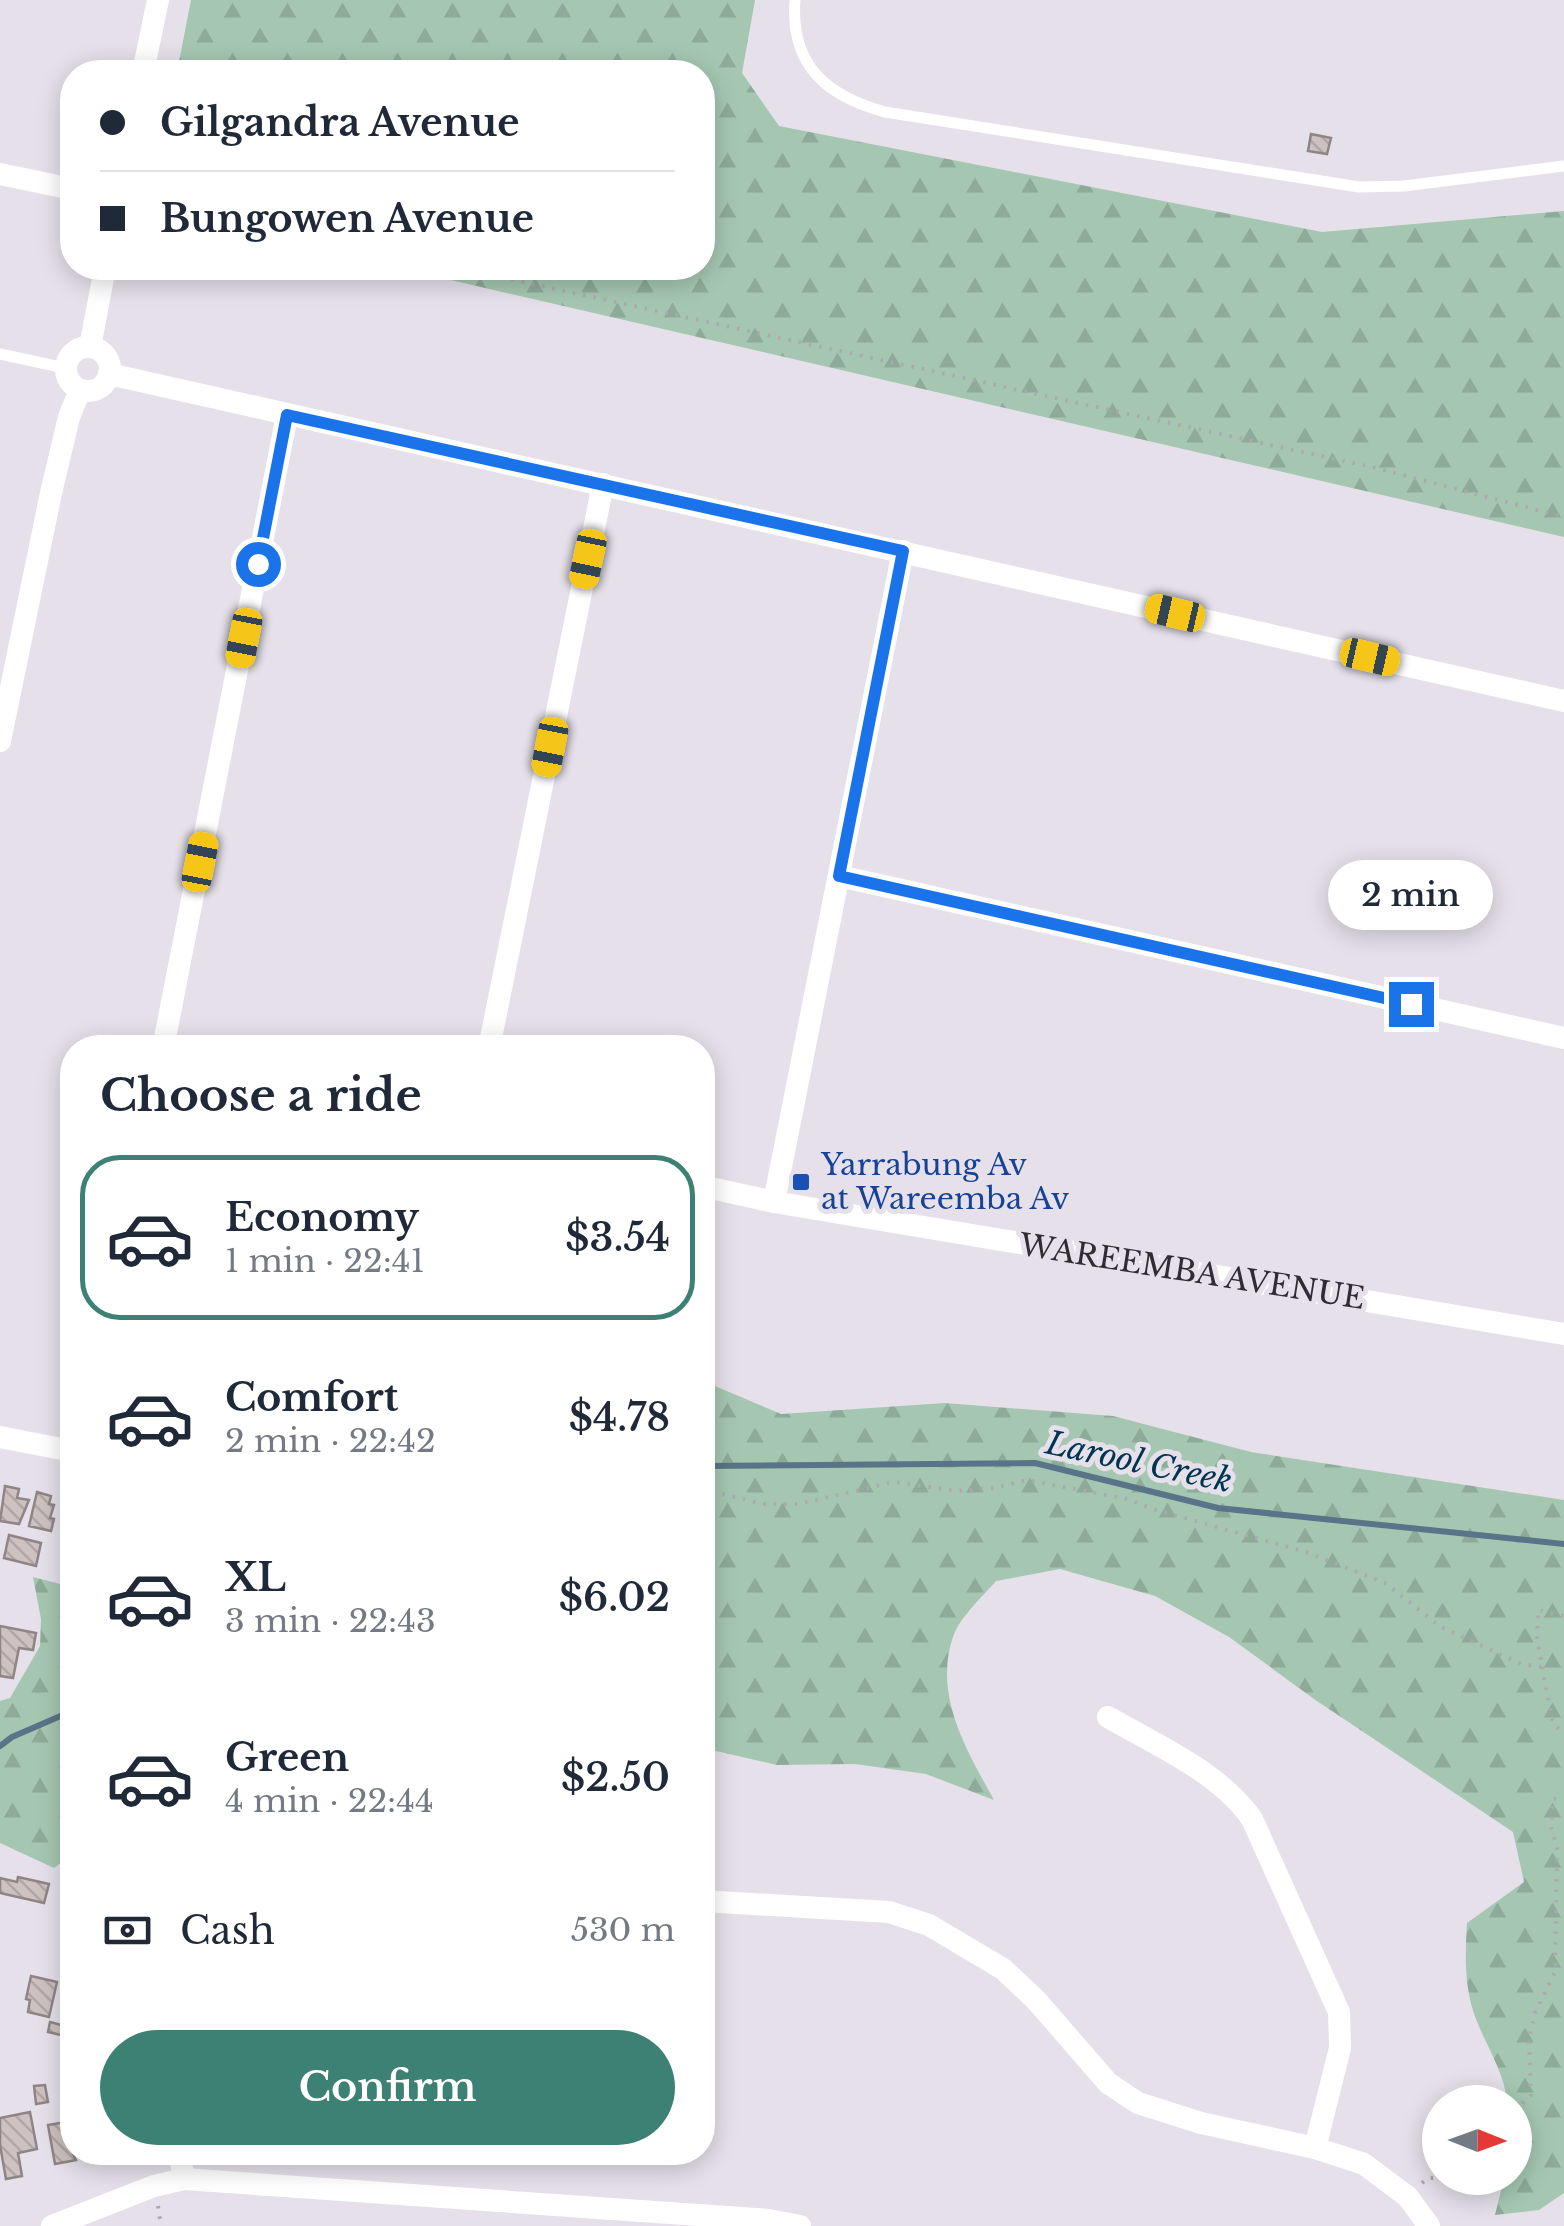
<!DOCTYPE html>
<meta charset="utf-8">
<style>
:root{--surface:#fff;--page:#f2f2f3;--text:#1f2937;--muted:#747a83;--line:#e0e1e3;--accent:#3d8175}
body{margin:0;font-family:"Libre Baskerville",serif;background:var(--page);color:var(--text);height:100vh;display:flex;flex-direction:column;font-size:38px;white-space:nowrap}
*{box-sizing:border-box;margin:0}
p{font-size:32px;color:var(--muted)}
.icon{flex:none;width:55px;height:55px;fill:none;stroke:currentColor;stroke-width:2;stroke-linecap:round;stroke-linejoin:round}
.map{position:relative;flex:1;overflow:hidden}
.drawer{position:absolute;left:60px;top:1035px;width:655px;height:1130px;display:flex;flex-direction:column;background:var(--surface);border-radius:40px;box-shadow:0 5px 25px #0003}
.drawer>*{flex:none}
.banner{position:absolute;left:60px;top:60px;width:655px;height:220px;border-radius:40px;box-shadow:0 5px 25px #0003;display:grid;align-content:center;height:220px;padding:0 40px;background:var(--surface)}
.needle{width:65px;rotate:91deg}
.controls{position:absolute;left:1422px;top:2085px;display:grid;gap:20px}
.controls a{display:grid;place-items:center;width:110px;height:110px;border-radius:50%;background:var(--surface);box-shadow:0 5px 25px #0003;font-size:50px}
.end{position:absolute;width:45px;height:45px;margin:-22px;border:12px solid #1a73e8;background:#fff;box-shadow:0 0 0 5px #fff}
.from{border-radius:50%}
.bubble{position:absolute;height:70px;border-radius:35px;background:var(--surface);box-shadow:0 5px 25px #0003;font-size:32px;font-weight:600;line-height:70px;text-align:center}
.car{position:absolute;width:30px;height:60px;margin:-30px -15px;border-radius:12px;box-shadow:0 0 8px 2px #0007;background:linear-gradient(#f5c518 24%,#345 0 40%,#f5c518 0 76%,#345 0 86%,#f5c518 0)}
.banner b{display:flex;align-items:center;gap:35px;height:95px;font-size:38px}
.banner b+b{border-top:2px solid var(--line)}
.banner i{width:25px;height:25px;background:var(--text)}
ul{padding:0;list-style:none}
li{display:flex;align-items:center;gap:30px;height:165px;margin:0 20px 15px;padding:0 20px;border:5px solid transparent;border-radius:40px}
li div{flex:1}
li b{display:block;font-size:38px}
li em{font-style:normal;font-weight:600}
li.active{border-color:var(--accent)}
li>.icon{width:90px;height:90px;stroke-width:1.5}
h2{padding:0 40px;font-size:45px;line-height:120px}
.pay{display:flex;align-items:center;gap:25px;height:110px;padding:0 40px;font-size:38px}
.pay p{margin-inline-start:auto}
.action{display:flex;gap:20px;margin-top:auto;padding:20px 40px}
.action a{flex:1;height:115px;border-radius:60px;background:var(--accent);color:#fff;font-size:40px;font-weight:600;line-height:115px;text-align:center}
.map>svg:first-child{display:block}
.forest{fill:url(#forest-firs)}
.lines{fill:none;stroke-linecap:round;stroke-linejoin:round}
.stream{stroke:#597488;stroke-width:6}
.building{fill:url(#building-back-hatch);stroke:#908585;stroke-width:2.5}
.path{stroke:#ada9b0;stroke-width:4;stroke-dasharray:2.5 8;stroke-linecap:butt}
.lane{stroke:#fff;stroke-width:11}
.street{stroke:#fff;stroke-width:22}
.route{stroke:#1a73e8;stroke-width:12}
.transit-dot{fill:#1a4fb4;stroke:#e5e0e9;stroke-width:4}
.labels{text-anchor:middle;stroke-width:10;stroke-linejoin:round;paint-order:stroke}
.transit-label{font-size:30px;fill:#164399;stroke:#e5e0e9;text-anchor:start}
.street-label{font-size:30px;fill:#2f2d31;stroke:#e5e0e9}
.water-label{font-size:32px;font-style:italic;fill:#003551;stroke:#e5e0e9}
</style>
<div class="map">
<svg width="1564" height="2226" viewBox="0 0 1564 2226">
<defs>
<pattern id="forest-firs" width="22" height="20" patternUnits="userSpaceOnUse" patternTransform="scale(2.5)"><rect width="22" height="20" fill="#a5c7b1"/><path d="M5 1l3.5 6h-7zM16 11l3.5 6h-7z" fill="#8eab99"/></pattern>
<pattern id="building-back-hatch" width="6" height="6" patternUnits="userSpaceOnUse" patternTransform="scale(2.5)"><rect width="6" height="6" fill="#cdc2c1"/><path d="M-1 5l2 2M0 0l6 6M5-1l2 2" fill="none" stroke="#b0a7a6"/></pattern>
</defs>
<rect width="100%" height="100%" fill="#e5e0e9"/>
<g class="forest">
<polygon points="191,0 755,0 742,73 779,126 1322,232 1564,211 1564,537 399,268 702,268 702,72 177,72"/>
<path d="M703 1381 781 1414 945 1403 1113 1416 1251 1452 1564 1500V2193L1539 2210 1495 2215 1504 2178H1515V2102H1507C1505 2073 1486 2046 1476 2019 1464 1988 1465 1956 1467 1923L1524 1882 1513 1832 1314 1699 1229 1637 1155 1596 1060 1569 996 1581C983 1596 959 1618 953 1637 933 1695 967 1751 994 1800L926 1774 855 1764 777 1765 703 1748Z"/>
<polygon points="33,1577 72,1587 72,1855 54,1868 0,1843 0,1701 10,1698 40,1646 41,1619"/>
</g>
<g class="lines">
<g class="stream">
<polyline points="702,1466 1035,1463 1218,1508 1564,1544"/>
<polyline points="0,1746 12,1737 72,1711"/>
</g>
</g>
<g class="building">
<polygon points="1311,134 1331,138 1327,154 1308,151"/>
<polygon points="5,1486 19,1489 17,1498 29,1500 19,1524 0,1521"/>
<polygon points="37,1492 51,1496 49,1504 54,1505 50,1518 54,1519 51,1531 29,1526"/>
<polygon points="9,1535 41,1543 36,1566 4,1558"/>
<polygon points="0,1626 36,1633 33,1650 19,1648 13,1678 0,1676"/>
<polygon points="18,1877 49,1884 44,1903 0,1893 0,1878 17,1882"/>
<polygon points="31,1976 57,1982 49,2017 28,2012 30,2000 26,1999"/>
<polygon points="50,2022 72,2028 70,2037 48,2032"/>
<polygon points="45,2085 48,2102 36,2104 34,2086"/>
<polygon points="30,2112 37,2149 18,2153 22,2176 6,2179 0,2145 0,2118"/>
<polygon points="72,2121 72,2152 76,2160 55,2164 48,2125"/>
</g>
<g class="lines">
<g class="path">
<polyline points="460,268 1376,468 1564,517"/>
<polyline points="702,1489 763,1504 798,1504 894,1482 956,1491 994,1488 1027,1480 1127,1499 1156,1510 1306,1552 1385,1583 1441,1627 1521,1664 1542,1667 1537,1637 1538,1610 1564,1616"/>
<polyline points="1542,1667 1553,1724 1564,1733"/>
<polyline points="1515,2111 1531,2095 1529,2039 1535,2013 1555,1972 1557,1849 1551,1826 1553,1799 1564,1797"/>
<polyline points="1422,2183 1428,2178 1455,2178"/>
<polyline points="158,2206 161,2226"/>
</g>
<g class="lane">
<path d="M795 0C790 66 827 96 885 112L1359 187 1404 186 1564 166"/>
<polyline points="0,354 65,368"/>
</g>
<g class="street">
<polyline points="143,72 158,0"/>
<polyline points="0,174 72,189"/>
<polyline points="90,347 105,268"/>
<circle cx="88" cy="369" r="22"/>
<polyline points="109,374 1564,701"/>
<polyline points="0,741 51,493 69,417 80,390"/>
<polyline points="839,876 1564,1038"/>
<polyline points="163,1048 287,415"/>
<polyline points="489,1048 603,484"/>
<polyline points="702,1186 774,1202 1564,1334"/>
<polyline points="774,1202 903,551"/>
<polyline points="0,1437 72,1451"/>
<path d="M1108 1717C1158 1746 1219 1772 1252 1819L1339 2012 1340 2048 1315 2148"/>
<polyline points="702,1901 889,1912 929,1925 1003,1969 1036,2000 1108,2083 1138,2103 1201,2123 1315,2148 1364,2164 1408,2197 1429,2226"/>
<polyline points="179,2152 184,2179"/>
<polyline points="52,2226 154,2186 184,2179 769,2220 800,2226"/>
</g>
</g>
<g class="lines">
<polyline class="route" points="258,564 287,415 903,551 839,876 1411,1004"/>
</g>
<rect class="transit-dot" x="791" y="1172" width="20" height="20" rx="5"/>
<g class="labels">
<g class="transit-label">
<text x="821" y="1175">Yarrabung Av<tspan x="821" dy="34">at Wareemba Av</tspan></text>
</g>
<g class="street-label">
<text transform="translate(1192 1272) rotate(9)" y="10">WAREEMBA AVENUE</text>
</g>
<g class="water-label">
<text transform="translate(1139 1462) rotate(12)" y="11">Larool Creek</text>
</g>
</g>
</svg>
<div class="controls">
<a><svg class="needle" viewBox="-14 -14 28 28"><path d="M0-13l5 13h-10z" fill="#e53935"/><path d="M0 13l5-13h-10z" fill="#747a83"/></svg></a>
</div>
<i class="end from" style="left:258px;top:564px"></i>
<i class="end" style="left:1411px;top:1004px"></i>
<div class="bubble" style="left:1328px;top:860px;width:165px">2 min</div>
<i class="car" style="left:588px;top:559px;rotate:192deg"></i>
<i class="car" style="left:1175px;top:613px;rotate:283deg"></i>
<i class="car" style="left:244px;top:638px;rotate:191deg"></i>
<i class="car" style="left:1370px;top:657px;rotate:103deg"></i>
<i class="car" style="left:550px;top:747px;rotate:191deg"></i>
<i class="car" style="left:200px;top:862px;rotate:11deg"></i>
<div class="banner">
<b><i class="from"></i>Gilgandra Avenue</b>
<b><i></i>Bungowen Avenue</b>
</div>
<section class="drawer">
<h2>Choose a ride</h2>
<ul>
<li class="active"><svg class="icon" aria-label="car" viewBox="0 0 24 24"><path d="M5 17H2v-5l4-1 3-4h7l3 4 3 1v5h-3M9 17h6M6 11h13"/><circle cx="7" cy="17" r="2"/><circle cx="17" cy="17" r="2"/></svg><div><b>Economy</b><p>1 min · 22:41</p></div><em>$3.54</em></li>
<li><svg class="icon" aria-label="car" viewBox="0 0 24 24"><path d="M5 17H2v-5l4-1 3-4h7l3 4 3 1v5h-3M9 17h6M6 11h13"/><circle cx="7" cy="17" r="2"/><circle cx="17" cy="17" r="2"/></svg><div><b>Comfort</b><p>2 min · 22:42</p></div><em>$4.78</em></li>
<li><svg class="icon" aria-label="car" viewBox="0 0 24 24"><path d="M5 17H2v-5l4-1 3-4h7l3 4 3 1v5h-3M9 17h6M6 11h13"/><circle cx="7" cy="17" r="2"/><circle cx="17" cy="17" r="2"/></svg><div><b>XL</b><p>3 min · 22:43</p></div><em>$6.02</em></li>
<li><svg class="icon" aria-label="car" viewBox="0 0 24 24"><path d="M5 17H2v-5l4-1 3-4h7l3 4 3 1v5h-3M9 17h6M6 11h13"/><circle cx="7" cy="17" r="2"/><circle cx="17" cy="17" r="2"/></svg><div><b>Green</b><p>4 min · 22:44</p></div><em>$2.50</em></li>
</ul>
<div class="pay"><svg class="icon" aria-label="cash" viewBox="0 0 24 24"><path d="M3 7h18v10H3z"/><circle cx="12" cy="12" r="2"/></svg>Cash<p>530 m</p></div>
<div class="action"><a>Confirm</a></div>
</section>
</div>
